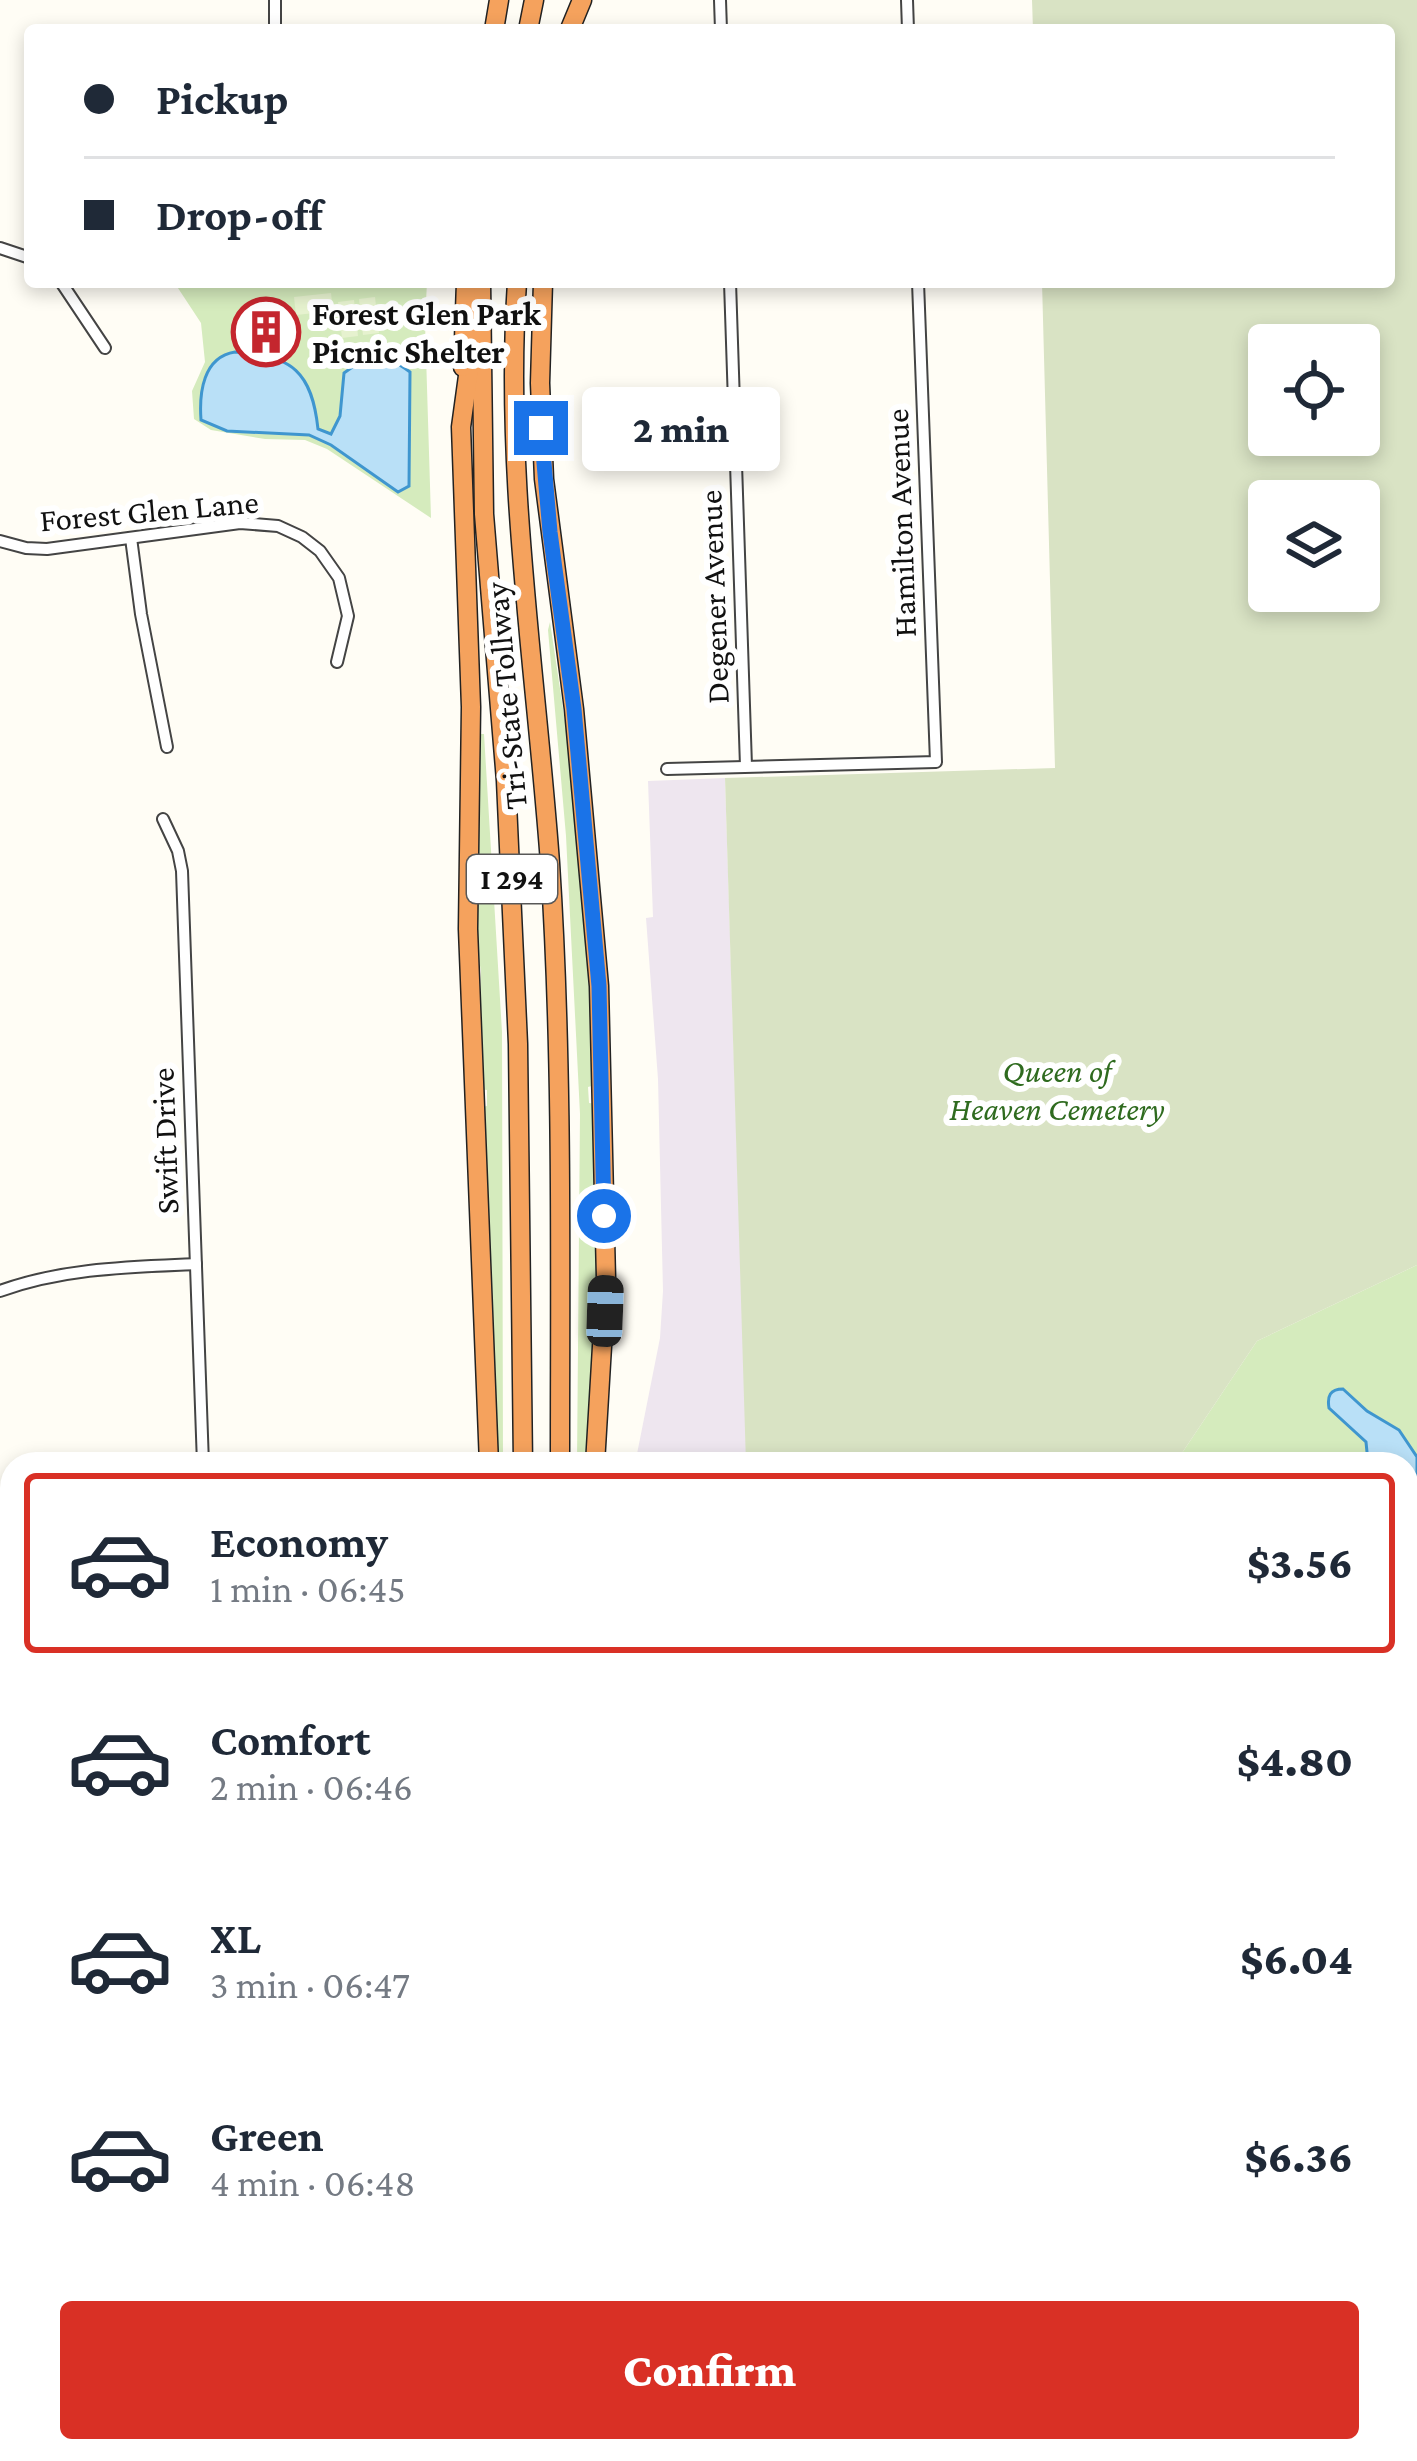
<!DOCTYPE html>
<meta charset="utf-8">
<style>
:root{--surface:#fff;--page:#f2f2f3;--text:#1f2937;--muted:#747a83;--line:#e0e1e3;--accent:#d93025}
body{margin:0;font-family:"Crimson Pro",serif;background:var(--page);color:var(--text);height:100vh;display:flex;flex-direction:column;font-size:45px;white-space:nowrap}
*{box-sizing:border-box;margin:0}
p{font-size:39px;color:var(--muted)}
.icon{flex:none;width:66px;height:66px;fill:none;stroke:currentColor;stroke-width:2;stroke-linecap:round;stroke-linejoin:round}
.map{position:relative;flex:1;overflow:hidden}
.sheet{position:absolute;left:0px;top:1452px;width:1419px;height:1011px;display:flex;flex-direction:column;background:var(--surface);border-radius:36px 36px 0 0;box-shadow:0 6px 18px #0003}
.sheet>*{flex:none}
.hud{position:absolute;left:24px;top:24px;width:1371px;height:264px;border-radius:12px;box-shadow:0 6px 18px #0003;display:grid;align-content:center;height:264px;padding:0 60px;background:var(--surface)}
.buttons{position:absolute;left:1248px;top:324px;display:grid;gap:24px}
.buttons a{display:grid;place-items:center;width:132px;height:132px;border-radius:12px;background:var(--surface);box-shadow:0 6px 18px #0003;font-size:60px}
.end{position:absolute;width:54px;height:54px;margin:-27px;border:15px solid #1a73e8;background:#fff;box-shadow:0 0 0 6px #fff}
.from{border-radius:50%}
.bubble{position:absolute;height:84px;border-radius:12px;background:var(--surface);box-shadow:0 6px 18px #0003;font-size:39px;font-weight:800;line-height:84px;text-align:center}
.car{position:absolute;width:36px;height:72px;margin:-36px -18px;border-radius:15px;box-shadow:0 0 9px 3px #0007;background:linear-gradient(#222 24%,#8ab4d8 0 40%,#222 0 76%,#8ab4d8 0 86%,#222 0)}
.hud b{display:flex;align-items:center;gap:42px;height:114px;font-size:45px}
.hud b+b{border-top:3px solid var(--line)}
.hud i{width:30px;height:30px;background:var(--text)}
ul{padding:21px 0 0;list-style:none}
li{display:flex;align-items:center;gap:36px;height:180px;margin:0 24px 18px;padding:0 36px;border:6px solid transparent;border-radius:12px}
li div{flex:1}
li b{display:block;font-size:45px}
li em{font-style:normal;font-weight:800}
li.on{border-color:var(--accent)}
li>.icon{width:108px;height:108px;stroke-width:1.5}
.action{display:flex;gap:24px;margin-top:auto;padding:24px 60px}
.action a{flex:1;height:138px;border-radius:12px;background:var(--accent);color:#fff;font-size:48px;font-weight:800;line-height:138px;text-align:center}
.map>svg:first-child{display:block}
.industrial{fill:#eee6ef}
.green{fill:#d5ebbd}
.cemetery{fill:#d9e3c4;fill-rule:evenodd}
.pitch{fill:#e6f2cf}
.water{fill:#b9e0f7;stroke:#3f96cf;stroke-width:3}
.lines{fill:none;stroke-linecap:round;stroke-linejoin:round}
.street-casing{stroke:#444;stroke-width:14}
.primary-casing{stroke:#222;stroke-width:18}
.highway-casing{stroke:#222;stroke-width:21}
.street{stroke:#fff;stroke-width:10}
.primary{stroke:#f9d66b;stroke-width:15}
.highway{stroke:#f5a25d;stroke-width:18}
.route{stroke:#1a73e8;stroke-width:15}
.labels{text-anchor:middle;stroke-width:12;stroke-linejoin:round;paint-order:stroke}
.shield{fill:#fff;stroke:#585858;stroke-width:3}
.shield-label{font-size:30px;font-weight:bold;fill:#111}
.poi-label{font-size:33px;font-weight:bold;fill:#111;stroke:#fff;text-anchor:start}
.street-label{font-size:33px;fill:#111;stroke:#fff}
.park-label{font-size:33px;font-style:italic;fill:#2f6b1f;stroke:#fff}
</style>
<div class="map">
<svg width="1417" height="2461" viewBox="0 0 1417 2461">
<rect width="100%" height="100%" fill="#fffdf5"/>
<polygon class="industrial" points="725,778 747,1464 635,1464 660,1338 663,1291 658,1079 646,918 653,917 648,781"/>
<g class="green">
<polygon points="174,282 427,282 425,322 431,518 327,449 305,440 265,439 211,430 194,419 192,391 205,362 201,323"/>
<polygon points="550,622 572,769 586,917 595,1085 588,1087 589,1103 597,1104 594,1208 598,1238 597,1320 589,1464 577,1464 580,1114 566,836 548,630"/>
<polygon points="481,734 484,734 502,1032 503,1464 498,1464 481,1107 487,1106 487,1090 478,1089 481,971 478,955 477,869"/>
<polygon points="1417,1265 1417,1970 1407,1970 1407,1464 1179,1464 1182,1453 1257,1341"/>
<polygon points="1407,2004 1417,2004 1417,2461 594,2461 595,2451 1407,2451"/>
</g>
<path class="cemetery" d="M1032 0H1417V1265L1257 1341 1182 1453 1179 1464H746L725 778 1055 768 1042 282H1389V30H1033ZM1269 345H1359V435H1269ZM1269 501H1359V591H1269Z"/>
<g class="pitch">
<polygon points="331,293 333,311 296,315 294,297"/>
<polygon points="375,297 379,333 363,335 359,299"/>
<polygon points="354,300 358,336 342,338 338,302"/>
</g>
<g class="water">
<path d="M235 352C293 355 312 373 318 429L331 434 340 416 344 373C371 353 383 352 410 372L409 486 398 492 331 445 309 435 227 431 201 420C199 393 203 357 235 352Z"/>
<path d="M1343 1389 1367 1411 1399 1430 1417 1457V1561L1407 1565V1464H1362L1367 1452 1366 1442 1329 1408C1327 1396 1330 1389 1343 1389Z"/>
</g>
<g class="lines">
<defs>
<g id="street">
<polyline points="720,0 721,30"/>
<polyline points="907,0 908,30"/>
<polyline points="275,30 275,0"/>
<polyline points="0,248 30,258"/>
<polyline points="61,282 105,348"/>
<polyline points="730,282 746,766"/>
<polyline points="131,538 141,614 167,747"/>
<polyline points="0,541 26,548 47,549 240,523 278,526 302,537 320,551 339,578 348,616 337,662"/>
<polyline points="667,769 936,762 918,282"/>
<polyline points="163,819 178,851 182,871 203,1464"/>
<path d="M0 1291C64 1268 129 1267 196 1264"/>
<polyline points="0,2203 12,2202"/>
<polyline points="0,2440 12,2439"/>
</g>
<g id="primary">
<polyline points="1407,1984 1417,1983"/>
<polyline points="0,2022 12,2021"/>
<polyline points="0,2043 12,2042"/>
</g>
<g id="highway">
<polyline points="570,29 582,0"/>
<polyline points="494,30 499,0"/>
<polyline points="528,30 534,0"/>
<polyline points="481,282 484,514 506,781 518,1044 523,1464"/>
<path d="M517 282C504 476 536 670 550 863 563 1063 560 1264 560 1464"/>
<polyline points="543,282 540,383 544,479 574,709 599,986 606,1279 595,1464"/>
<polyline points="471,354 461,427 471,707 468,929 489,1464"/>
<polyline points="463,367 466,282"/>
<polyline points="0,1646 12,1660"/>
<polyline points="0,1706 12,1721"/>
<polyline points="391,2451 394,2461"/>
<polyline points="449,2451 453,2461"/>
<polyline points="515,2461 516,2451"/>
<polyline points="555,2461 556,2451"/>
</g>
</defs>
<use href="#street" class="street-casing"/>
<use href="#primary" class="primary-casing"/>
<use href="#highway" class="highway-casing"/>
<use href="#street" class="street"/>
<use href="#primary" class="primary"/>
<use href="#highway" class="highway"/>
</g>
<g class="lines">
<polyline class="route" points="541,428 550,532 574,709 599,986 604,1216"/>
</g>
<defs>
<symbol id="building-ring" viewBox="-11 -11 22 22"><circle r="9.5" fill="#fff" stroke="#c4262e" stroke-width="1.5"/><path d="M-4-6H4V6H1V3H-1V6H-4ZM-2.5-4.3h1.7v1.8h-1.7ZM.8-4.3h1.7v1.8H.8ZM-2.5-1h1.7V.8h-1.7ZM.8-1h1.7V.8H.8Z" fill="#c4262e"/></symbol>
</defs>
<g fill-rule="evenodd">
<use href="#building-ring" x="228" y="294" width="76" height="76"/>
</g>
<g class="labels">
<rect class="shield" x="467" y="855" width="90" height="48" rx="9"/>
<g class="shield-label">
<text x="512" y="889">I 294</text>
</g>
<g class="poi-label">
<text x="312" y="325">Forest Glen Park<tspan x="312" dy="38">Picnic Shelter</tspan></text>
</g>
<g class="street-label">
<text transform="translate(149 510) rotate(-5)" y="12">Forest Glen Lane</text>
<text transform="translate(900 523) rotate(-92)" y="12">Hamilton Avenue</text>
<text transform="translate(713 597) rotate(-92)" y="12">Degener Avenue</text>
<text transform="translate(505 696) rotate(-95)" y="12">Tri-State Tollway</text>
<text transform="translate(164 1141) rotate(-92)" y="12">Swift Drive</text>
</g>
<g class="park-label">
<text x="1057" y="1082">Queen of<tspan x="1057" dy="38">Heaven Cemetery</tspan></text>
</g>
</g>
</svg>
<div class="buttons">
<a><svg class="icon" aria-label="locate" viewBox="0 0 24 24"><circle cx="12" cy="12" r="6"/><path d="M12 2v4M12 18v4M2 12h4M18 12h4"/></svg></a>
<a><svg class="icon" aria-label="layers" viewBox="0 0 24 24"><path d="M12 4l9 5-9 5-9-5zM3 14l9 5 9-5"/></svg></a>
</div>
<i class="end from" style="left:604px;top:1216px"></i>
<i class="end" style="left:541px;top:428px"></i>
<div class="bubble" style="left:582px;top:387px;width:198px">2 min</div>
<i class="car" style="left:605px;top:1311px;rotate:2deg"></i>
<div class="hud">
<b><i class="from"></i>Pickup</b>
<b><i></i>Drop-off</b>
</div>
<section class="sheet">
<ul>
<li class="on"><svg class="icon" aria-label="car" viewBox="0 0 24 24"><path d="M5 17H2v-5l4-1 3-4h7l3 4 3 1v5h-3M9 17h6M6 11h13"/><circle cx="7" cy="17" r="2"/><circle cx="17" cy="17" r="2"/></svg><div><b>Economy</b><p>1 min · 06:45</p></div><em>$3.56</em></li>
<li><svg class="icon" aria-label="car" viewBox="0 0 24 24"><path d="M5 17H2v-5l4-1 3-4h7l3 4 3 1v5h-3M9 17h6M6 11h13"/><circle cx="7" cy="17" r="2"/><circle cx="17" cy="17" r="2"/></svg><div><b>Comfort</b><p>2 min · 06:46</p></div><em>$4.80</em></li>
<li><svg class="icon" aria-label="car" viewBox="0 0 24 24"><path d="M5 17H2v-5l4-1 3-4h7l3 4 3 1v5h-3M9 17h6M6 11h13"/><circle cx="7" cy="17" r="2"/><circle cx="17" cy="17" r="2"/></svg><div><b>XL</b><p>3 min · 06:47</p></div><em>$6.04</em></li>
<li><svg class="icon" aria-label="car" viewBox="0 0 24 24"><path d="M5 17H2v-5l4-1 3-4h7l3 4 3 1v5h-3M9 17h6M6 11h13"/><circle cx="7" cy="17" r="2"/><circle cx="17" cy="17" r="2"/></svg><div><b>Green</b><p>4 min · 06:48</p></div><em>$6.36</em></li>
</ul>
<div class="action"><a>Confirm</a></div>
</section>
</div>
